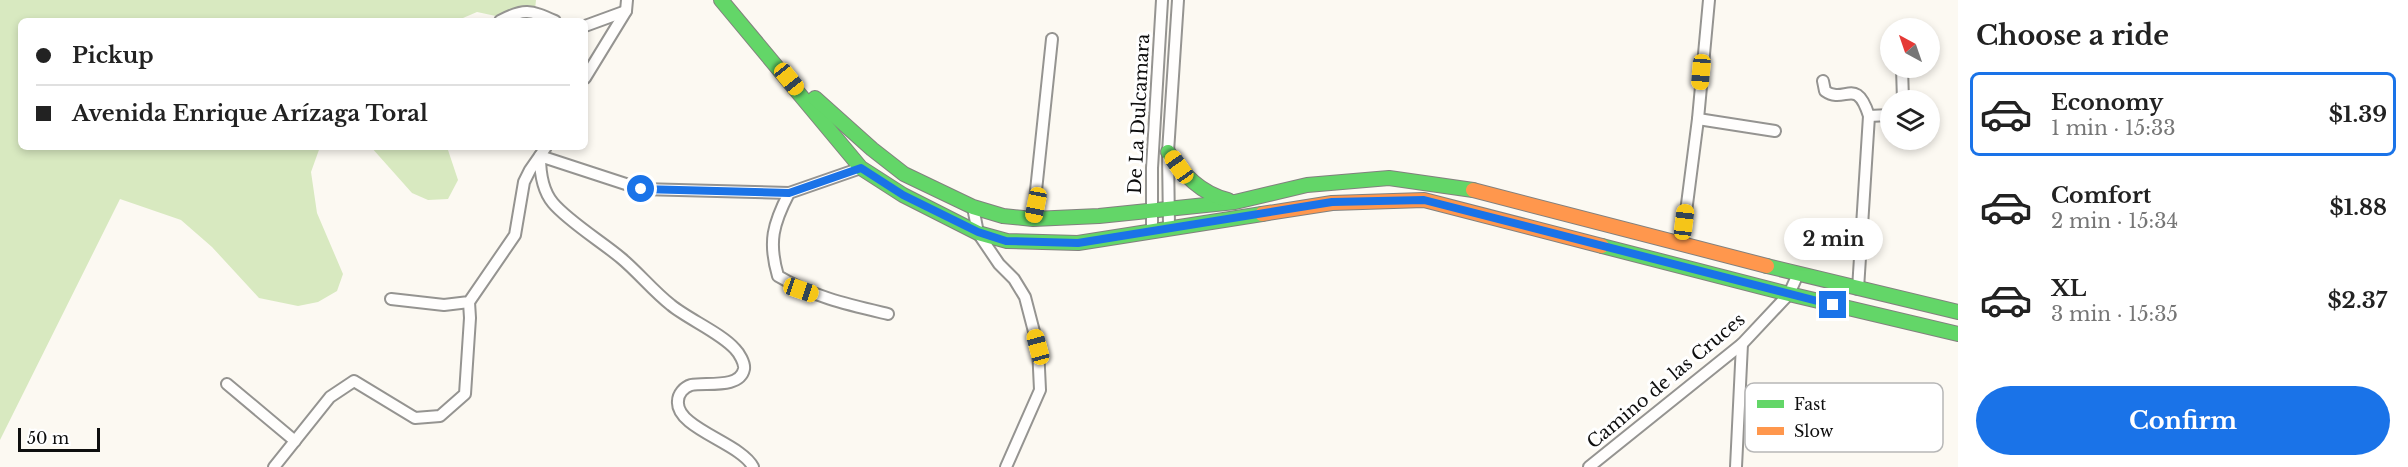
<!DOCTYPE html>
<meta charset="utf-8">
<style>
:root{--surface:#fff;--page:#f6f6f6;--text:#222;--muted:#767676;--line:#e0e0e0;--accent:#1a73e8}
body{margin:0;font-family:"Libre Baskerville",serif;background:var(--page);color:var(--text);height:100vh;display:flex;flex-direction:column;font-size:22px;white-space:nowrap}
*{box-sizing:border-box;margin:0}
p{font-size:20px;color:var(--muted)}
.icon{flex:none;width:33px;height:33px;fill:none;stroke:currentColor;stroke-width:2;stroke-linecap:round;stroke-linejoin:round}
.map{position:relative;flex:1;overflow:hidden}
.panel{display:flex;flex-direction:column;background:var(--surface);width:450px}
.panel>*{flex:none}
.banner{position:absolute;left:18px;top:18px;width:570px;height:132px;border-radius:9px;box-shadow:0 3px 9px #0003;display:grid;align-content:center;height:132px;padding:0 18px;background:var(--surface)}
.needle{width:39px;rotate:320deg}
.controls{position:absolute;left:1880px;top:18px;display:grid;gap:12px}
.controls a{display:grid;place-items:center;width:60px;height:60px;border-radius:50%;background:var(--surface);box-shadow:0 3px 9px #0003;font-size:30px}
.scale{position:absolute;left:18px;bottom:15px;width:82px;box-sizing:border-box;padding-left:6px;border:3px solid #0e0e0e;border-top:0;font-size:16px;line-height:21px;white-space:nowrap;color:#0e0e0e;-webkit-text-stroke:4px #fff;paint-order:stroke}
.end{position:absolute;width:27px;height:27px;margin:-14px;border:8px solid #1a73e8;background:#fff;box-shadow:0 0 0 3px #fff}
.from{border-radius:50%}
.bubble{position:absolute;height:42px;border-radius:21px;background:var(--surface);box-shadow:0 3px 9px #0003;font-size:20px;font-weight:800;line-height:42px;text-align:center}
.car{position:absolute;width:18px;height:36px;margin:-18px -9px;border-radius:8px;box-shadow:0 0 4px 2px #0007;background:linear-gradient(#f5c518 24%,#345 0 40%,#f5c518 0 76%,#345 0 86%,#f5c518 0)}
.banner b{display:flex;align-items:center;gap:21px;height:57px;font-size:22px}
.banner b+b{border-top:2px solid var(--line)}
.banner i{width:15px;height:15px;background:var(--text)}
ul{padding:0;list-style:none}
li{display:flex;align-items:center;gap:18px;height:84px;margin:0 12px 9px;padding:0 6px;border:3px solid transparent;border-radius:9px}
li div{flex:1}
li b{display:block;font-size:22px}
li em{font-style:normal;font-weight:800}
li.on{border-color:var(--accent)}
li>.icon{width:54px;height:54px;stroke-width:1.5}
h2{padding:0 18px;font-size:27px;line-height:72px}
.action{display:flex;gap:12px;margin-top:auto;padding:12px 18px}
.action a{flex:1;height:69px;border-radius:36px;background:var(--accent);color:#fff;font-size:24px;font-weight:800;line-height:69px;text-align:center}
main{display:flex;flex:1;min-height:0}
.map>svg:first-child{display:block}
.forest{fill:#d8e9c0}
.lines{fill:none;stroke-linecap:round;stroke-linejoin:round}
.street-casing{stroke:#959491;stroke-width:14}
.fast-casing{stroke:#82817e;stroke-width:16}
.slow-casing{stroke:#82817e;stroke-width:16}
.street{stroke:#fffefd;stroke-width:10}
.fast{stroke:#63d668;stroke-width:14}
.slow{stroke:#ff974d;stroke-width:14}
.route{stroke:#1a73e8;stroke-width:8}
.labels{text-anchor:middle;stroke-width:6;stroke-linejoin:round;paint-order:stroke}
.street-label{font-size:18px;fill:#0e0e0e;stroke:#fff}
.key{fill:#fff;stroke:#b7b7b7;stroke-width:1.5}
.key-label{font-size:16px;fill:#0e0e0e}
</style>
<main>
<div class="map">
<svg width="1958" height="467" viewBox="0 0 1958 467">
<rect width="100%" height="100%" fill="#fcf9f2"/>
<g class="forest">
<polygon points="0,0 536,0 535,10 519,21 477,12 456,21 21,21 21,147 320,147 311,172 317,213 343,274 337,291 318,302 298,306 259,298 212,247 181,220 120,199 0,440"/>
<polygon points="371,147 447,147 458,180 448,199 428,200 412,193"/>
</g>
<g class="lines">
<defs>
<g id="street">
<path d="M500 21C524 8 530 10 555 21"/>
<polyline points="585,26 626,11"/>
<polyline points="1902,68 1903,100"/>
<polyline points="585,78 626,11 627,0"/>
<path d="M1823 81 1825 91C1845 105 1856 75 1869 116L1858 289"/>
<polyline points="1869,116 1890,115"/>
<polyline points="1698,119 1775,131"/>
<path d="M789 193C773 224 768 242 778 276 813 297 850 305 888 314"/>
<polyline points="973,207 978,233 999,264 1014,279 1025,297 1038,347 1040,390 1006,467"/>
<polyline points="1033,219 1052,39"/>
<polyline points="1169,227 1168,152 1178,0"/>
<polyline points="1152,230 1152,168 1162,0"/>
<polyline points="1682,243 1698,119 1709,0"/>
<polyline points="391,299 444,305 469,302 515,235 524,182 530,170 546,147"/>
<polyline points="227,384 295,441"/>
<polyline points="274,467 330,397 354,381 415,418 440,416 465,394 470,318 469,302"/>
<path d="M753 467C741 443 675 428 678 401 678 394 684 387 691 385 706 382 740 389 744 369 745 363 739 353 735 349 721 333 688 319 671 305 653 291 638 272 621 258 602 242 568 221 553 203 542 190 540 173 540 156L641 189 789 193 861 168"/>
<polyline points="1589,467 1742,344 1789,294 1798,274"/>
<polyline points="1736,467 1742,344"/>
</g>
<g id="fast">
<polyline points="721,0 861,168 903,195 978,233 1007,241 1078,243 1262,214"/>
<polyline points="815,98 872,149 904,174 973,207 1003,216 1033,219 1099,216 1235,202 1307,185 1389,178 1473,190"/>
<path d="M1168 152C1184 175 1200 193 1228 200"/>
<polyline points="1602,246 1789,294 1958,334"/>
<polyline points="1767,266 1958,312"/>
</g>
<g id="slow">
<polyline points="1473,190 1767,266"/>
<polyline points="1262,214 1332,203 1424,200 1602,246"/>
</g>
</defs>
<use href="#street" class="street-casing"/>
<use href="#fast" class="fast-casing"/>
<use href="#slow" class="slow-casing"/>
<use href="#street" class="street"/>
<use href="#fast" class="fast"/>
<use href="#slow" class="slow"/>
</g>
<g class="lines">
<polyline class="route" points="641,189 789,193 861,168 903,195 978,232 1006,241 1078,243 1332,202 1424,200 1833,305"/>
</g>
<g class="labels">
<g class="street-label">
<text transform="translate(1139 114) rotate(-87)" y="6">De La Dulcamara</text>
<text transform="translate(1666 381) rotate(-40)" y="6">Camino de las Cruces</text>
</g>
</g>
<rect x="1745" y="383" width="198" height="69" rx="9" class="key"/>
<rect x="1757" y="400" width="27" height="8" fill="#63d668"/>
<rect x="1757" y="427" width="27" height="8" fill="#ff974d"/>
<g class="key-label">
<text x="1794" y="410">Fast</text>
<text x="1794" y="437">Slow</text>
</g>
</svg>
<div class="controls">
<a><svg class="needle" viewBox="-14 -14 28 28"><path d="M0-13l5 13h-10z" fill="#e53935"/><path d="M0 13l5-13h-10z" fill="#767676"/></svg></a>
<a><svg class="icon" aria-label="layers" viewBox="0 0 24 24"><path d="M12 4l9 5-9 5-9-5zM3 14l9 5 9-5"/></svg></a>
</div>
<div class="scale">50 m</div>
<i class="end from" style="left:641px;top:189px"></i>
<i class="end" style="left:1833px;top:305px"></i>
<div class="bubble" style="left:1784px;top:218px;width:99px">2 min</div>
<i class="car" style="left:1701px;top:72px;rotate:185deg"></i>
<i class="car" style="left:789px;top:79px;rotate:141deg"></i>
<i class="car" style="left:1179px;top:167px;rotate:325deg"></i>
<i class="car" style="left:1036px;top:205px;rotate:191deg"></i>
<i class="car" style="left:1684px;top:222px;rotate:7deg"></i>
<i class="car" style="left:801px;top:290px;rotate:109deg"></i>
<i class="car" style="left:1038px;top:347px;rotate:345deg"></i>
<div class="banner">
<b><i class="from"></i>Pickup</b>
<b><i></i>Avenida Enrique Arízaga Toral</b>
</div>
</div>
<section class="panel">
<h2>Choose a ride</h2>
<ul>
<li class="on"><svg class="icon" aria-label="car" viewBox="0 0 24 24"><path d="M5 17H2v-5l4-1 3-4h7l3 4 3 1v5h-3M9 17h6M6 11h13"/><circle cx="7" cy="17" r="2"/><circle cx="17" cy="17" r="2"/></svg><div><b>Economy</b><p>1 min · 15:33</p></div><em>$1.39</em></li>
<li><svg class="icon" aria-label="car" viewBox="0 0 24 24"><path d="M5 17H2v-5l4-1 3-4h7l3 4 3 1v5h-3M9 17h6M6 11h13"/><circle cx="7" cy="17" r="2"/><circle cx="17" cy="17" r="2"/></svg><div><b>Comfort</b><p>2 min · 15:34</p></div><em>$1.88</em></li>
<li><svg class="icon" aria-label="car" viewBox="0 0 24 24"><path d="M5 17H2v-5l4-1 3-4h7l3 4 3 1v5h-3M9 17h6M6 11h13"/><circle cx="7" cy="17" r="2"/><circle cx="17" cy="17" r="2"/></svg><div><b>XL</b><p>3 min · 15:35</p></div><em>$2.37</em></li>
</ul>
<div class="action"><a>Confirm</a></div>
</section>
</main>
